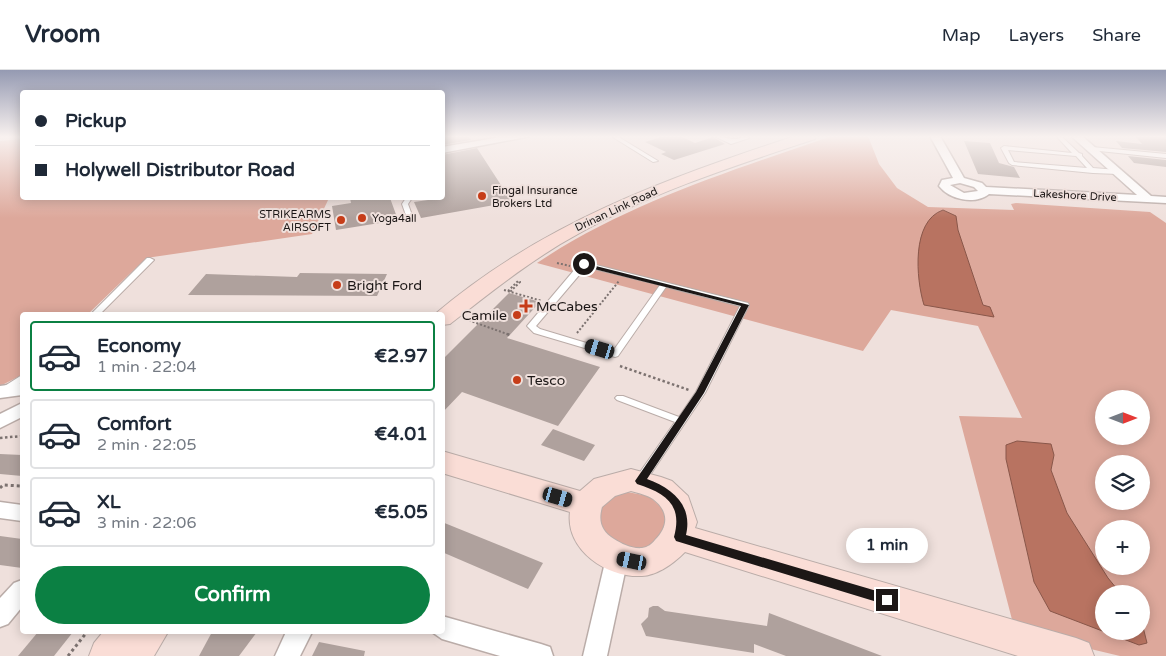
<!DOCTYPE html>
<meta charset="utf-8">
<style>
:root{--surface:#fff;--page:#f6f6f7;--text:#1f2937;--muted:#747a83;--line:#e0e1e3;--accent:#0b8043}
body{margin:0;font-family:"Varela Round",sans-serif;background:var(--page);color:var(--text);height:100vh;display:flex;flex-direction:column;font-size:19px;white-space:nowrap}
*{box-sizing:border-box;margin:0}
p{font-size:16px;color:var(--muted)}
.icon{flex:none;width:28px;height:28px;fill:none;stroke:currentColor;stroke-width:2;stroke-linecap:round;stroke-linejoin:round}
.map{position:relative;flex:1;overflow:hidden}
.drawer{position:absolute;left:20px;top:242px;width:425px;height:322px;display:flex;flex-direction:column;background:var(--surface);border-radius:5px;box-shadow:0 2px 12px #0003}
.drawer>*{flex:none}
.guide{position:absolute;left:20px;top:20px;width:425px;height:110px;border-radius:5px;box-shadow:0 2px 12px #0003;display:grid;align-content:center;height:110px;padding:0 15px;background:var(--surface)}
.needle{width:32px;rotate:90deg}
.buttons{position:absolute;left:1095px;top:320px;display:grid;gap:10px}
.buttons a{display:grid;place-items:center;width:55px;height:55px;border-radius:50%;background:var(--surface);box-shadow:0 2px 12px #0003;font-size:25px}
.end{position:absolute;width:22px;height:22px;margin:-11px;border:6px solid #1c1716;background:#fff;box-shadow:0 0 0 2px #fff}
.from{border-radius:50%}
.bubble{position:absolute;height:35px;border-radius:18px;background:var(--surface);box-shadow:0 2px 12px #0003;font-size:16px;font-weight:800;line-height:35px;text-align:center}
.car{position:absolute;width:15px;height:30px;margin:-15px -8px;border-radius:6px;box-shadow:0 0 4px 1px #0007;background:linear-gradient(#222 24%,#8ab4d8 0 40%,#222 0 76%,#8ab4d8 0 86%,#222 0)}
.guide b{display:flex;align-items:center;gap:18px;height:48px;font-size:19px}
.guide b+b{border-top:1px solid var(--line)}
.guide i{width:12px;height:12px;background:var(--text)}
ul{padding:9px 0 0;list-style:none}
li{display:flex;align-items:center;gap:15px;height:70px;margin:0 10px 8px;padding:0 5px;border:2px solid var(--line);border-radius:5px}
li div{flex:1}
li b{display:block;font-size:19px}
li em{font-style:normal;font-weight:800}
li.on{border-color:var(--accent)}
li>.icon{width:45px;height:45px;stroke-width:1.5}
.action{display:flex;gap:10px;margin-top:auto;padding:10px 15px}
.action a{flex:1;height:58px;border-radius:30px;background:var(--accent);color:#fff;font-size:20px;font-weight:800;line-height:58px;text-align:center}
header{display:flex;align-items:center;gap:30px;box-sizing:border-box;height:70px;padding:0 25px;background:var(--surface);border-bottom:1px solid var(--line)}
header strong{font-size:24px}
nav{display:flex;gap:28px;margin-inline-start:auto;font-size:18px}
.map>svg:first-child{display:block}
.green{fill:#dda89b;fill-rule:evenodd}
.water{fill:#b87361;stroke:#89574a}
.building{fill:#afa19d}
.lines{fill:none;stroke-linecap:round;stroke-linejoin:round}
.lane-casing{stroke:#baaca8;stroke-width:2}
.street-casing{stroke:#baaca8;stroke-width:3}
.secondary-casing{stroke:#baaca8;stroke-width:2}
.path-far2{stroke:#7c7270;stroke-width:2;stroke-dasharray:2 2;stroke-linecap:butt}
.path-far1{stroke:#7c7270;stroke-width:2.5;stroke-dasharray:2.5 2.5;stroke-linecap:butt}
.path{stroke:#7c7270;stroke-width:3;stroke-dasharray:3 3;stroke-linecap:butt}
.lane{fill:#fff;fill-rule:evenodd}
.street{fill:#fff;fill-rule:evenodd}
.secondary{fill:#faddd6;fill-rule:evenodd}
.route{fill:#1c1716}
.poi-dot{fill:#c63d19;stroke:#efe0dc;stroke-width:2}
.labels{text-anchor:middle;stroke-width:4;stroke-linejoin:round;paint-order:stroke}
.far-poi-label{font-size:11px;fill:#1c1716;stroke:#efe0dc;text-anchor:start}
.far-street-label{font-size:11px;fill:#1c1716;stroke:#efe0dc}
.poi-label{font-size:14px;fill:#1c1716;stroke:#efe0dc;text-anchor:start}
</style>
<header>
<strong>Vroom</strong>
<nav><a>Map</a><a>Layers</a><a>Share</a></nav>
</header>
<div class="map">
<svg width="1166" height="586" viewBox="0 0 1166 586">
<rect width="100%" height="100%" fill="#efe0dc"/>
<g class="green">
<path d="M832 66H868L879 94 897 118 928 137 1014 140 1011 134 1016 133 1150 142 1166 153V586H1120L1015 561 959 346 1022 348 978 256 891 240 863 281 537 193C627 133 731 101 832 66ZM1104 329H1141V366H1104ZM1104 394H1141V431H1104ZM1104 459H1141V496H1104ZM1104 524H1141V561H1104Z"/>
<polygon points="22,69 22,128 329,128 312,164 146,188 87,245 22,245 22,305 0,316 0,71"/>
<path d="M627 422 649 426 664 440 666 458C663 463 659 470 654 473 620 497 567 437 627 422Z"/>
</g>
<g class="water">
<path d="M943 140 956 146 958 160 983 235 990 237 994 247 924 235C916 209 911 151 943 140Z"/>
<polygon points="1017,371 1051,374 1054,385 1051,400 1067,443 1108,508 1121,524 1104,524 1104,561 1141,561 1141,549 1147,573 1139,575 1050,541 1034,512 1006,389 1006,375"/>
</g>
<g class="building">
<polygon points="442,66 468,66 471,70 442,75"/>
<polygon points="664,66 680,66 695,73 713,67 725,74 674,90 661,84 666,82 645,72"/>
<polygon points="1135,66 1166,66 1166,82 1122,78 1116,71 1142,74"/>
<polygon points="964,71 990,73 999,93 1014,97 1020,108 978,104"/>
<polygon points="477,78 512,132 421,148 414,132 442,128 442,85"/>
<polygon points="1128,86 1166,90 1166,97 1134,93"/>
<polygon points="350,128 390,128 398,150 336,160 332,136 351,133"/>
<polygon points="300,203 387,204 377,226 188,225 206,204 297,207"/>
<polygon points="509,223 540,232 507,268 600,297 558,356 462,322 442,343 442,290"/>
<polygon points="553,359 595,375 584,391 541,375"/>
<polygon points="0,384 22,385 22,406 0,404"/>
<polygon points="442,452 543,493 528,519 442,482"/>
<polygon points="0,466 22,469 22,498 0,495"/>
<polygon points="653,536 658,536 665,541 767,556 769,543 882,586 786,586 754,574 754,583 646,566 641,554 648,547 649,538"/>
<polygon points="38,562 73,562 54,586 18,586"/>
<polygon points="212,562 257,562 239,586 199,586"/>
<polygon points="319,572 365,581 364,586 312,586"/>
</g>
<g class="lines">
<defs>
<g id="lane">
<polygon points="611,66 617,66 658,91 653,92"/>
<path d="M714 66C725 66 729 71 741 68L740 66H746L749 68 731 74Z"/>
<path d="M1061 66 1079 83 1082 84V86L1093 98 1118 100 1121 102 1118 104 1093 103 1012 95 1009 93 1001 78 1004 76 1072 83 1058 68ZM1008 80 1076 86 1087 98 1014 92Z"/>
<polygon points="1092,77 1166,84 1166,88 1090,80 1089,79"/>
<polygon points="406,128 412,128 408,134 413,148 410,150 407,148 402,134"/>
<polygon points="147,188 150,188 154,190 99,245 90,245"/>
<path d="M581 192H584L748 233 749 235 705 323 644 414 640 415 636 414 635 411 636 408 675 352 617 330 615 328 617 326H623L679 347 696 322 740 236 666 217 618 286 615 287 534 263 527 256ZM586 197 660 215 613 281 540 259 536 256Z"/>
<polygon points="22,305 22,312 6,323 0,323 0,319"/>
</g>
<g id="street">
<polygon points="507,66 531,66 442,83 442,77"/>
<path d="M930 66H940L964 108 982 113 986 117 1137 125 1071 66H1082L1151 126 1166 127V133L989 124C975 135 950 130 939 116L942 110 953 108ZM960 113 974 117 978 121 964 123 950 115Z"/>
<polygon points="22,313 22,325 0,328 0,316"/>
<polygon points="22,333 22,347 0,358 0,344"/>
<polygon points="0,432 22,435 22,451 0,448"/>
<polygon points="617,478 625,481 628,488 607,586 583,586 606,488 609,481"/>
<polygon points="22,510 22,537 8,554 0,557 0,528 14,513"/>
<polygon points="442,546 541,574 550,577 553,586 500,586 442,569 432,562 442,562"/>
<polygon points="286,562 312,562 300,586 275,586"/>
</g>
<g id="secondary">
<path d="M795 66H817L815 69C734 96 652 122 578 164 532 189 491 222 450 254L442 255V245H434C540 154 665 109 795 66Z"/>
<path d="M442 381 580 421 594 409 631 399 661 407 672 411 688 426 697 452 695 458 1076 568 1089 573 1094 586H1018L685 482C674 493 658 505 642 506 607 508 565 480 570 442L442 403ZM631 421C638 423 647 425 653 429 669 441 669 456 655 470 652 474 648 477 642 478 632 479 622 474 614 469 601 461 598 451 602 437L615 426Z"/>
<polygon points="103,562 168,562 154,586 89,586 94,573"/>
</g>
</defs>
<use href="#lane" class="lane-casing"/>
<use href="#street" class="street-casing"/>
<use href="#secondary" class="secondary-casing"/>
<g class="path-far2">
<polyline points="557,193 570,196"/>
<polyline points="504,220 542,231"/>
<polyline points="508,221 518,211 520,212 510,222"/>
<polyline points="465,249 510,265"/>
<polyline points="577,263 619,211"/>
</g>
<g class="path-far1">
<polyline points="507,264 510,265"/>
<polyline points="620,296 689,320"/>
<polyline points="0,368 22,366"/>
</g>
<g class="path">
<polyline points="0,418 3,415 22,416"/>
<polyline points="68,586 87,562"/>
</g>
<use href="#lane" class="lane"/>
<use href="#street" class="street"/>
<use href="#secondary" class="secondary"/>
</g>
<linearGradient id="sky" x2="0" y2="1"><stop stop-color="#959ab2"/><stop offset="0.45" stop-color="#f8f1ef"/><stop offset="1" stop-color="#f8f1ef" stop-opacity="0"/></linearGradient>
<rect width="1166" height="148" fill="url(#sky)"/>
<path class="route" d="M584 193 749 235 704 323 647 409C672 418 693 435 686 465L887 524 893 530 891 533 887 535 676 471 674 467C683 434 665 423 637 414L635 411 696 322 741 236 582 196Z"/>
<g class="poi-dot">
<circle cx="482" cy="126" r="5"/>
<circle cx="362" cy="148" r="5"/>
<circle cx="341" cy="150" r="5"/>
<circle cx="337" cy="215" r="5"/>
<path d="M523.5 228.5h5v5h5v5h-5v5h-5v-5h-5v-5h5z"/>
<circle cx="517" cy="245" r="5"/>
<circle cx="517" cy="310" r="5"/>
</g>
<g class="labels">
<g class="far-poi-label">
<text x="492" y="124">Fingal Insurance<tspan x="492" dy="13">Brokers Ltd</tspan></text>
<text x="331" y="148" text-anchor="end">STRIKEARMS<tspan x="331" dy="13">AIRSOFT</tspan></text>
<text x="372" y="152">Yoga4all</text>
</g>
<g class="far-street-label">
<text transform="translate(1075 125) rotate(3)" y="4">Lakeshore Drive</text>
<text transform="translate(616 139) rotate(-25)" y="4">Drinan Link Road</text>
</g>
<g class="poi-label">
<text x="347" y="220">Bright Ford</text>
<text x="536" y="241">McCabes</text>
<text x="507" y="250" text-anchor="end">Camile</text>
<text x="527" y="315">Tesco</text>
</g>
</g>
</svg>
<div class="buttons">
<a><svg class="needle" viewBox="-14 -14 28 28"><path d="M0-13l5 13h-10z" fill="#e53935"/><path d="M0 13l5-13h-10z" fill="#747a83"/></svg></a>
<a><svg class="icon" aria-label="layers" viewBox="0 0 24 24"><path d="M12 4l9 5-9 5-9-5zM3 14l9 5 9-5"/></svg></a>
<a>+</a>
<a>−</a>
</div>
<i class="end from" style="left:584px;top:194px"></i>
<i class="end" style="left:887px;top:530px"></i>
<div class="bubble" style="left:846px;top:458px;width:82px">1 min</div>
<i class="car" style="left:600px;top:279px;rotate:287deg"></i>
<i class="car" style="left:558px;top:427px;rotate:106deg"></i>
<i class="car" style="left:632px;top:491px;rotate:282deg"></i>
<div class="guide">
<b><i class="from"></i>Pickup</b>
<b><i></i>Holywell Distributor Road</b>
</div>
<section class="drawer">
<ul>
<li class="on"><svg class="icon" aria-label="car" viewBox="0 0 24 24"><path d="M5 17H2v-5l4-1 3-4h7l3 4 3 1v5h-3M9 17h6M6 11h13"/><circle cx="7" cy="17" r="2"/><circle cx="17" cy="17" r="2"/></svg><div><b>Economy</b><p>1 min · 22:04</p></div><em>€2.97</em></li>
<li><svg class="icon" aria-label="car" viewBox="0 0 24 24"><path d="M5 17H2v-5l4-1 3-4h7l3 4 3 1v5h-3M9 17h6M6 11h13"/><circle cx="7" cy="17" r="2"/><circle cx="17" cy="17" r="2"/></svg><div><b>Comfort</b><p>2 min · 22:05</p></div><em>€4.01</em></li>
<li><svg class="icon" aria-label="car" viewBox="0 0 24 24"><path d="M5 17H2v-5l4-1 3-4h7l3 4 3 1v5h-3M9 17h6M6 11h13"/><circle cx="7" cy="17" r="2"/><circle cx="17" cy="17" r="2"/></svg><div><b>XL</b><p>3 min · 22:06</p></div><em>€5.05</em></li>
</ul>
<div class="action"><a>Confirm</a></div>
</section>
</div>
